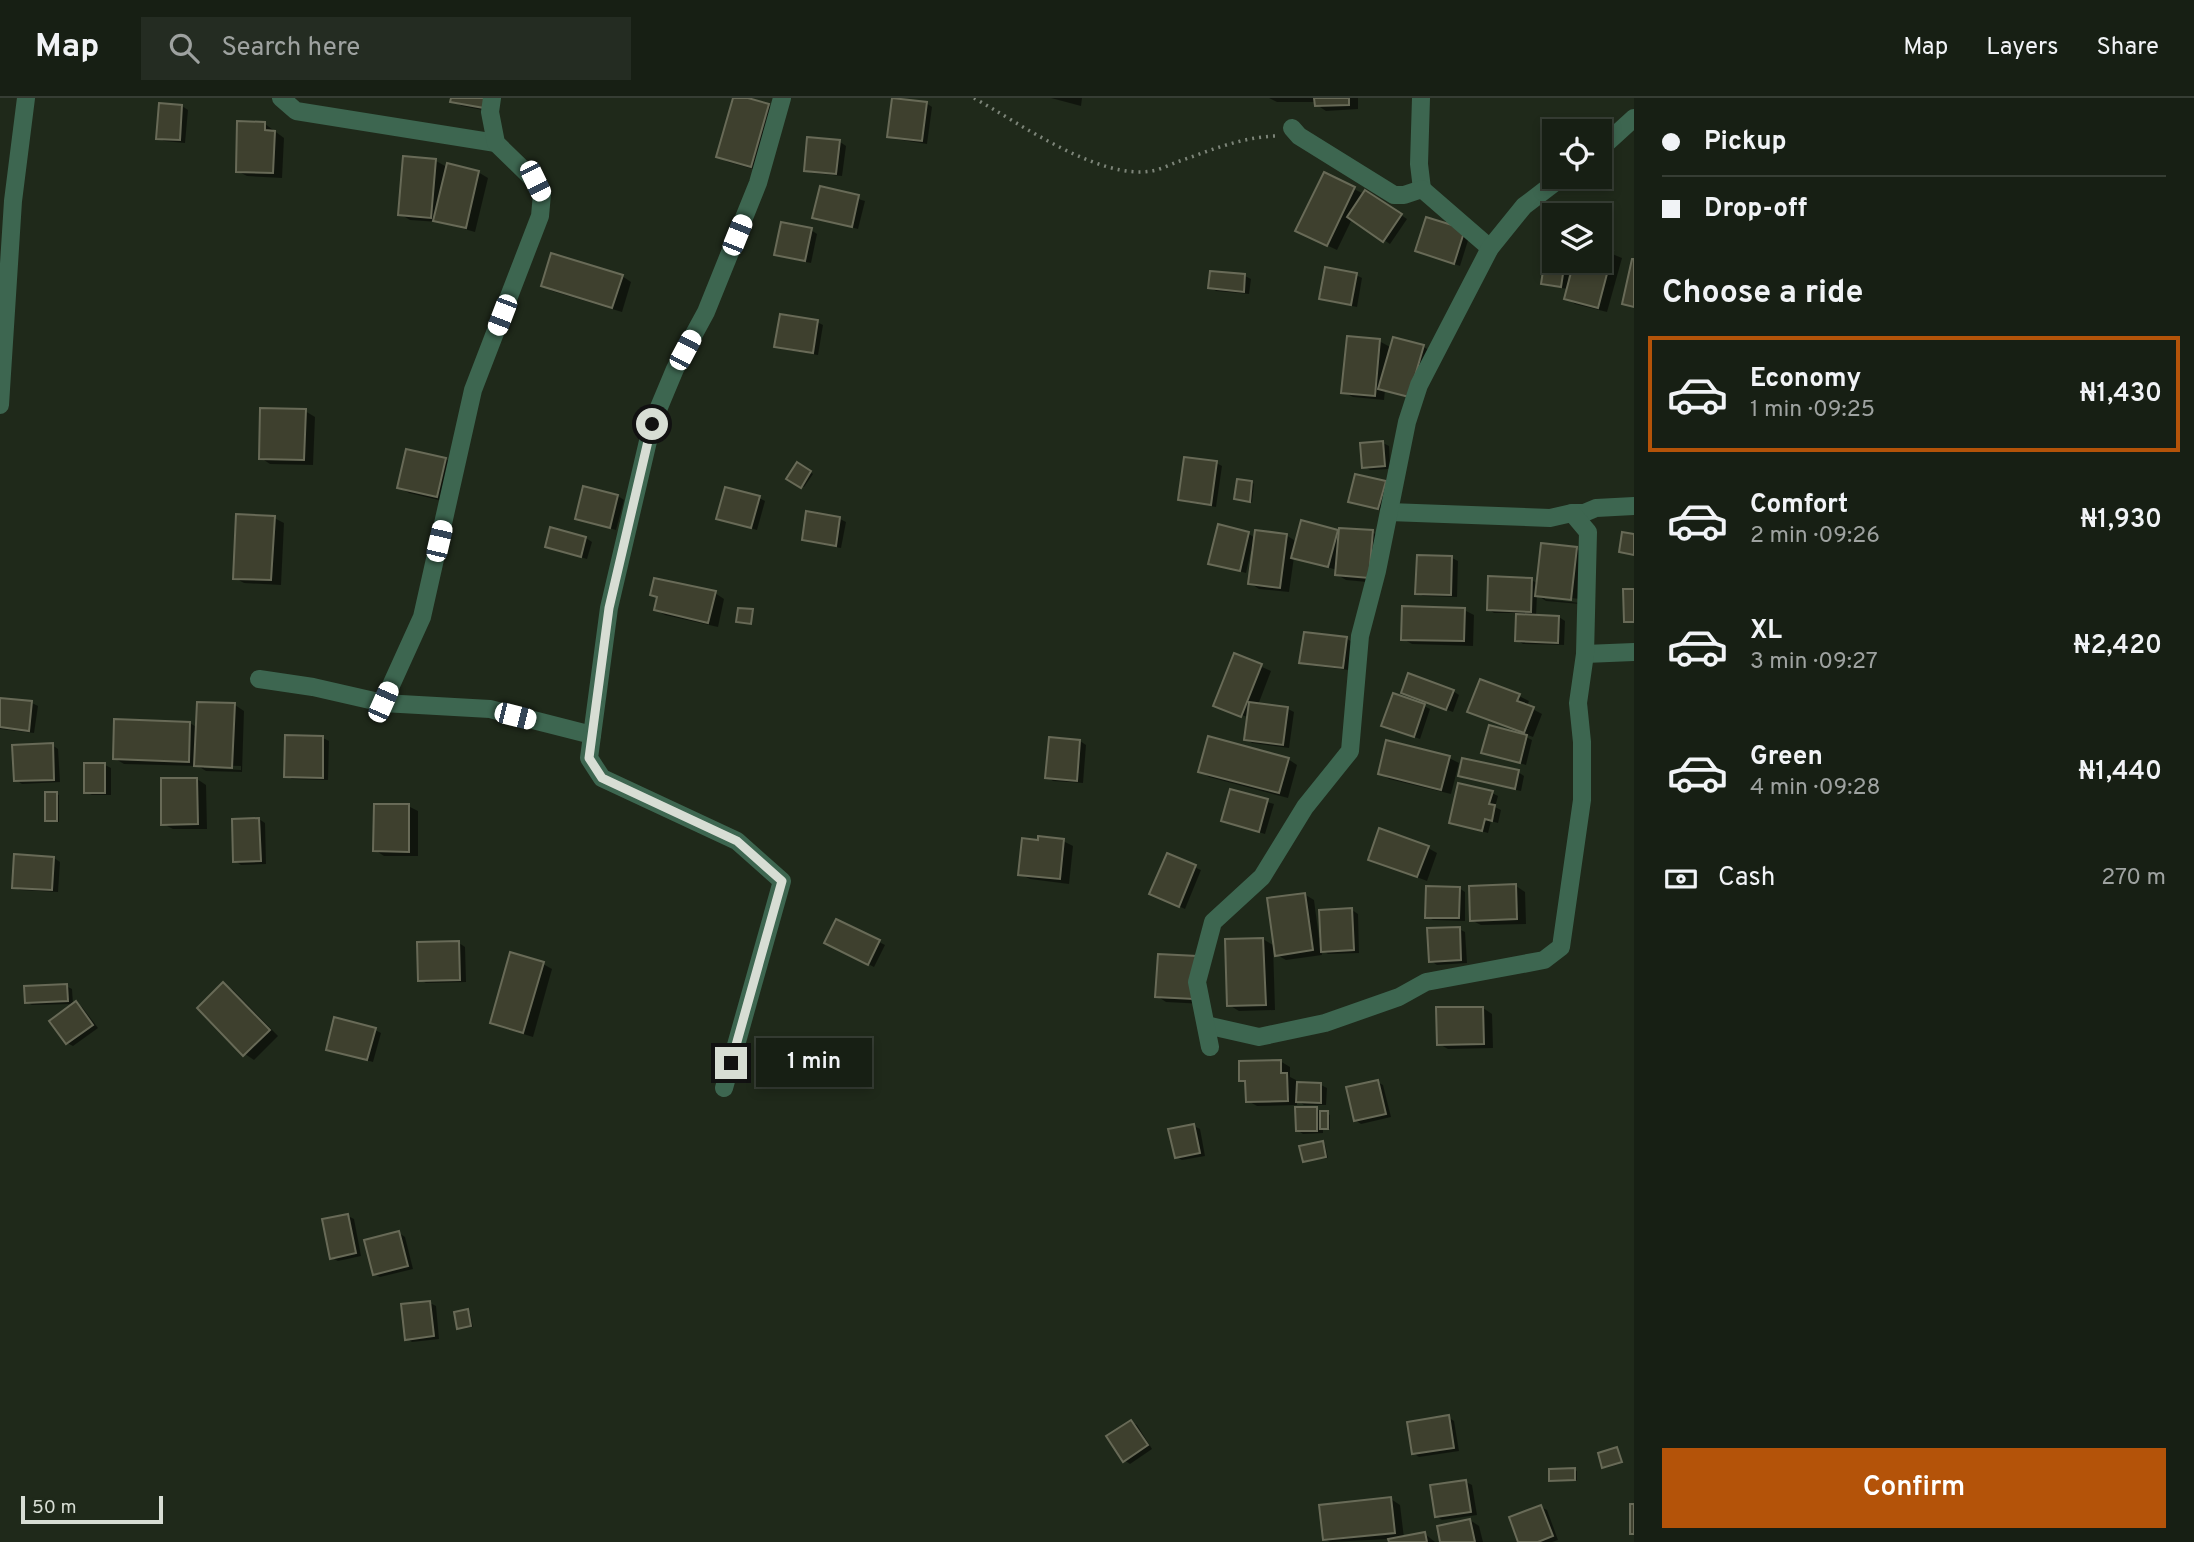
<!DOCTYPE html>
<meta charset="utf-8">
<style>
:root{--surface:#171f14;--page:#242c22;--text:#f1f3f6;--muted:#9ea2a0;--line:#363d34;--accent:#b45309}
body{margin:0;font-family:Overpass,sans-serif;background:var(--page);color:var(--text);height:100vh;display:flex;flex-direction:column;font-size:26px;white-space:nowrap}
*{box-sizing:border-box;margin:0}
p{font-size:23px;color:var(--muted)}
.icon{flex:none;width:38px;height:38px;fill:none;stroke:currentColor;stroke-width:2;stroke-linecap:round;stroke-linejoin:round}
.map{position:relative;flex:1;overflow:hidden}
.details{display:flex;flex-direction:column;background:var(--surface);width:560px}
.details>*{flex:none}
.hud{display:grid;align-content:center;height:154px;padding:0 28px;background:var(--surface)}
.controls{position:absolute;left:1542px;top:21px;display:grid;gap:14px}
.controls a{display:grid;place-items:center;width:70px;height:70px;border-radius:0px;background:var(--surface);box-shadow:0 4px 10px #0003,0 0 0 2px var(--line);font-size:35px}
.scale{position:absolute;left:21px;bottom:18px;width:142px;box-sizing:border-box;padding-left:7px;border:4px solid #d7ddd4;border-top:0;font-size:19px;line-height:24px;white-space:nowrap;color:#d7ddd4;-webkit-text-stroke:5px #1f291a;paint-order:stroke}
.end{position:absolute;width:32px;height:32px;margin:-16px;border:9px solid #d7ddd4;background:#111;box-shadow:0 0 0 4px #111}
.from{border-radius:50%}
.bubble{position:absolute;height:49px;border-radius:0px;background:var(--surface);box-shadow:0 4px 10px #0003,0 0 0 2px var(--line);font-size:23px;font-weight:600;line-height:49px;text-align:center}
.car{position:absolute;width:21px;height:42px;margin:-21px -10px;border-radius:9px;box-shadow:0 0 5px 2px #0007;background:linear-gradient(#fff 24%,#345 0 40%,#fff 0 76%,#345 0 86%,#fff 0)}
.hud b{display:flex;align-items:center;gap:24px;height:66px;font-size:26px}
.hud b+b{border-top:2px solid var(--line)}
.hud i{width:18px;height:18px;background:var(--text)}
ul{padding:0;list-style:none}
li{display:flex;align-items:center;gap:21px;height:116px;margin:0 14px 10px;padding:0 14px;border:4px solid transparent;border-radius:0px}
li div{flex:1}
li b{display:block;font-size:26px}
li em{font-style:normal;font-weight:600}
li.active{border-color:var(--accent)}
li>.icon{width:63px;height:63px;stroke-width:1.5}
h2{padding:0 28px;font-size:32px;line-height:84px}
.pay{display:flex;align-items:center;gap:18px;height:77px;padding:0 28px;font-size:26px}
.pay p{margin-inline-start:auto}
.primary-button{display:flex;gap:14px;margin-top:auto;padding:14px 28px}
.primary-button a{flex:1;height:80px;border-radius:0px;background:var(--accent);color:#fff;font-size:28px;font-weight:600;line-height:80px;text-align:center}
header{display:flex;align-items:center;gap:42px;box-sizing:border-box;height:98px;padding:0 35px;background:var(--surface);border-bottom:2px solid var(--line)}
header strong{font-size:33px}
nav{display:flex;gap:38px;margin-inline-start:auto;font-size:24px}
.search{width:490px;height:63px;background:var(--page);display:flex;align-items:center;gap:18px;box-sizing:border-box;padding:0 24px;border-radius:0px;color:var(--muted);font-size:26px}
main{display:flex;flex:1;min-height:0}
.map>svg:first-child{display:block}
.shadow{fill:#0007;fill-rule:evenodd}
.building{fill:#3e402e;stroke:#686a57;stroke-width:2}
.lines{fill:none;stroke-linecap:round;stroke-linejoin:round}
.path{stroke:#7d8579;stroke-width:3.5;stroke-dasharray:2 5;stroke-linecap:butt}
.street{stroke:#3d6650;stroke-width:18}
.route{stroke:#d7ddd4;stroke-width:9}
</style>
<header>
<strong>Map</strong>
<div class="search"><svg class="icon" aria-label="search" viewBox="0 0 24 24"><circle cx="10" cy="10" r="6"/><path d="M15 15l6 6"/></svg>Search here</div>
<nav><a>Map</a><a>Layers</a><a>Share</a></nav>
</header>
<main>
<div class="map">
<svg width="1634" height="1444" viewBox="0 0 1634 1444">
<rect width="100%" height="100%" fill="#1f291a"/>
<g class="shadow">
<polygon points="453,0 496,0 493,14 462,8 452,3"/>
<polygon points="735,0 768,7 777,13 760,73 728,64 718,59"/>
<polygon points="1051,0 1082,0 1081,8"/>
<polygon points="1269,0 1358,0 1358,11 1326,13 1317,7 1316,4 1277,4"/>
<polygon points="926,5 932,9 927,46 895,41 889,38"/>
<polygon points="182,8 188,12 185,45 164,43 158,40"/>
<polygon points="265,26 284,40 282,80 247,78 237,73"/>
<polygon points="840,44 846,48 842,78 812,75 806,72"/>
<polygon points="405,60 436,63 447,69 478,74 488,80 475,134 439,124 410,122 400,116"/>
<polygon points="1324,76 1364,96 1372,97 1407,121 1390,146 1352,121 1337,152 1307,138"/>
<polygon points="821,90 865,103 858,131 814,119"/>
<polygon points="1427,121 1470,136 1460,168 1417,152"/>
<polygon points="811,132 817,136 811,165 782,159 776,156"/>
<polygon points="1600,151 1622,160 1607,214 1575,206 1566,200 1568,191 1549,188 1543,185 1554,156 1554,163 1571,163 1568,181 1571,181 1576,163 1600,163"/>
<polygon points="1211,175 1245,178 1251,181 1249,196 1216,193 1210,189"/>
<polygon points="1356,177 1362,180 1357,209 1327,203 1321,200"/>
<polygon points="622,178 631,184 622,214 552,193 543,188"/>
<polygon points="817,224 823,227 818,257 782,251 776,248"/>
<polygon points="1394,241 1424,249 1433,255 1419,304 1385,292 1384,302 1353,299 1343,294 1379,243 1392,250"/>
<polygon points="305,313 315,319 313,367 270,366 261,360"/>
<polygon points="1383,345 1389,348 1390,371 1370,372 1364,368"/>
<polygon points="446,361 455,367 447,404 409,395 399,389"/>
<polygon points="1216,365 1222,368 1216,409 1186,404 1180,401"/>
<polygon points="797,367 813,376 804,389 789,380"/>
<polygon points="1252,384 1254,386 1252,404 1238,402"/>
<polygon points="1385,384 1391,388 1384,413 1350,403"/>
<polygon points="618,398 624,402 616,432 577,421"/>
<polygon points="759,400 765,403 757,432 718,420"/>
<polygon points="274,420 284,425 281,487 244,485 235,480"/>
<polygon points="840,421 846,424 841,450 809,444 804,441"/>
<polygon points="1337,433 1372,434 1382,440 1378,485 1346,482 1336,476 1337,472 1294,459 1289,494 1259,491 1250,485 1254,453 1251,453 1246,475 1210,465 1249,436 1255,440 1286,437 1297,444"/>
<polygon points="586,440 592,444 587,461 547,449"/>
<path d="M1576 451 1586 456 1580 506 1546 503 1537 497 1536 518 1559 519 1565 523 1564 547 1523 546 1517 542 1518 515H1494L1488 511 1532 482 1538 486ZM1545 497 1580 501V505L1545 501Z"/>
<polygon points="1452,460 1458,463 1457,499 1423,498 1417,495"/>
<polygon points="715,495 724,501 718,529 665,517 656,512 658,500 652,496"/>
<polygon points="1464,512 1474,517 1473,548 1412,546 1403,541"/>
<polygon points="1346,540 1352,544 1349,572 1307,567 1301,564"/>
<polygon points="1235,557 1271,573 1258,607 1288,611 1294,614 1289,650 1252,645 1246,641 1250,620 1223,610"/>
<polygon points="1453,593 1459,597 1453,614 1409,597"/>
<polygon points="1519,598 1529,603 1527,608 1542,616 1533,639 1525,636 1524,638 1532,642 1526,667 1483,654 1523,638 1524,635 1470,614"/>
<polygon points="0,601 32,605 38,608 34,635 0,631"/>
<path d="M235 607 244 613 242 674 206 673 198 668 124 666 114 660 190 625 198 630ZM204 667 241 668V672L204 670Z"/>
<polygon points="1424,608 1430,611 1420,641 1389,630"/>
<polygon points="323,640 329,643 328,682 292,681 286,678"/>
<polygon points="1080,643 1086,647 1083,685 1053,683 1047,679"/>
<polygon points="52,647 58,651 60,684 22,686 16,682"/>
<polygon points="1449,660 1459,665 1451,696 1389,681 1380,675"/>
<polygon points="1288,661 1297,667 1288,700 1209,679 1200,673"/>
<polygon points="105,667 111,670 111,697 92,697 86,694"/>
<polygon points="1518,674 1524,678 1521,693 1466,681 1460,678"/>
<polygon points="197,681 206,687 207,731 173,731 163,726"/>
<polygon points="1231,693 1274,706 1265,736 1223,723"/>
<polygon points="1492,695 1498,698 1495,709 1501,712 1498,725 1491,723 1488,735 1451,724"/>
<polygon points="56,696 59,697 59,724 49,724 46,722"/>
<polygon points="408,708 418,713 418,758 384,758 375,752"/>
<polygon points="259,721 265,725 266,766 241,767 235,763"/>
<polygon points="1063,743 1073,748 1069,786 1030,781 1020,776"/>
<polygon points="1428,750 1437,755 1427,783 1370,761"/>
<polygon points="1168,758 1201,772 1185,811 1158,799"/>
<polygon points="54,760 60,764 58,794 20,792 14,789"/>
<polygon points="1516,788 1525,794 1526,826 1481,827 1471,822"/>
<polygon points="1459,790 1465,794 1465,823 1433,822 1427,819"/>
<polygon points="1304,796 1314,802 1319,840 1352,812 1358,816 1359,855 1328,856 1321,852 1322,857 1286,862 1277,857"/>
<polygon points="1459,831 1465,834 1467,865 1437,867 1431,863"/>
<polygon points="1263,841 1273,847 1275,912 1239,913 1229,907"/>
<polygon points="879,844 885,847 874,869 832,848"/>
<polygon points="459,845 465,849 466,884 426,885 420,882"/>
<polygon points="1160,857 1204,906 1166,904 1157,898"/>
<polygon points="543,866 552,871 533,939 501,929 492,924"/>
<polygon points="224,886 233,892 278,938 254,962 245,956"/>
<polygon points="66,888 72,891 73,906 32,907 26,904"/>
<polygon points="76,905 82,909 98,930 73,948 67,945"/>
<polygon points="1483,910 1492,916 1493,950 1448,951 1439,946"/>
<polygon points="375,932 381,935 373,964 328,951"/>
<polygon points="1280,963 1290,969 1290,979 1296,982 1296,986 1321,987 1327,990 1326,1007 1304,1007 1297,1002 1297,1007 1257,1008 1248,1003 1247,986 1241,982"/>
<polygon points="1377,984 1383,987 1391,1019 1361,1026 1355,1022"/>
<polygon points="1316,1011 1330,1017 1330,1031 1323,1032 1323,1035 1303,1036 1297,1032"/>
<polygon points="1194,1028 1200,1031 1205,1058 1182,1062 1176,1059"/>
<polygon points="1323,1045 1325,1046 1328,1060 1304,1063"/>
<polygon points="348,1118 354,1121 361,1158 338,1163 332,1160"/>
<polygon points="399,1135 405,1139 413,1171 380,1179 374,1176"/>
<polygon points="430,1205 436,1208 439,1241 412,1244 406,1240"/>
<polygon points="468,1213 470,1215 473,1229 461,1231 459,1230"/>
<polygon points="1448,1319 1454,1323 1459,1353 1419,1359 1413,1355"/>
<polygon points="1131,1324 1137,1327 1152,1351 1130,1366 1124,1362"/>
<polygon points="1617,1351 1623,1365 1606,1370 1604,1368"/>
<polygon points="1575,1372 1577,1373 1577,1382 1551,1382"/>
<polygon points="1466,1384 1472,1387 1477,1417 1442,1422 1436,1418"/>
<polygon points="1391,1401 1400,1407 1404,1440 1425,1436 1435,1444 1390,1444 1390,1441 1330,1444 1325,1441"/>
<polygon points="1541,1409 1547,1412 1558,1442 1552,1444 1520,1444"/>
<polygon points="1470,1422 1479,1428 1483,1444 1442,1444"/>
</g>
<g class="building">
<polygon points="451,0 486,0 484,10 450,4"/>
<polygon points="733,0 748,0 769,6 751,69 716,59"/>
<polygon points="892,0 927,4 922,43 887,39"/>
<polygon points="1314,0 1349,0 1349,7 1315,8"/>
<polygon points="159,5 182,7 180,42 156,41"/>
<polygon points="237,23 265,24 265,32 275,33 273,75 236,74"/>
<polygon points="807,39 840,42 836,76 804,73"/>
<polygon points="403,58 436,61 431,120 398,117"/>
<polygon points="447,65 479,73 466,130 433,123"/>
<polygon points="1324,74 1355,89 1327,148 1295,133"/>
<polygon points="820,88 859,97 852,129 812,120"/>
<polygon points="1365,92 1402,116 1383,144 1347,119"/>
<polygon points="1426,119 1465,131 1454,166 1415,153"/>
<polygon points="781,124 812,130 805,163 774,157"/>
<polygon points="1600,149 1613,153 1598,210 1564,201 1574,163 1600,163"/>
<polygon points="1546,153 1554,154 1554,163 1565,163 1561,189 1541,186"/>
<polygon points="551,155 623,177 612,210 541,188"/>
<polygon points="1632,161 1634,161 1634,209 1622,206"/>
<polygon points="1325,169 1357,175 1351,207 1319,201"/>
<polygon points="1210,173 1245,176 1244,194 1208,190"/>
<polygon points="780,216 818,222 813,255 774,249"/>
<polygon points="1347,238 1380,241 1375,298 1341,295"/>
<polygon points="1393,239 1424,247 1409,299 1378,291"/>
<polygon points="260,310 306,311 304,362 259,361"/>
<polygon points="1383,343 1385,368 1362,370 1360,345"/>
<polygon points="406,351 446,360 437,399 397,390"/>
<polygon points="1184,359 1217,363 1211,407 1178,402"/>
<polygon points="797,364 811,373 801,390 786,381"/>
<polygon points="1355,376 1386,383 1378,411 1348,404"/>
<polygon points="1237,381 1252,383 1250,404 1234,401"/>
<polygon points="583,388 618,397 610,430 575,421"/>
<polygon points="725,389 760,398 751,430 716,421"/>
<polygon points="806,413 840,419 836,448 802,442"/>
<polygon points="236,416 275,418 271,482 233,481"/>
<polygon points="1301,422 1338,432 1328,469 1291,460"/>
<polygon points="1218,426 1249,434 1240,473 1208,466"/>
<polygon points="550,429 586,439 581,459 545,449"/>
<polygon points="1339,430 1373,432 1369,480 1335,477"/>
<polygon points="1255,432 1287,436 1280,490 1248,486"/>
<polygon points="1622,434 1634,436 1634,457 1619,454"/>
<polygon points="1541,445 1577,449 1571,502 1535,498"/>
<polygon points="1417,457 1452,458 1451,497 1415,496"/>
<polygon points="1488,478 1532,480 1531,514 1487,512"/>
<polygon points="654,480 716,493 708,525 654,512 657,499 650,497"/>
<polygon points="1623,491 1634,491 1634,524 1624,524"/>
<polygon points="1402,508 1465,510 1464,543 1401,542"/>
<polygon points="738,510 753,511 751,526 736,524"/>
<polygon points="1516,516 1559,518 1558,545 1515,543"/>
<polygon points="1304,534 1347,539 1343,570 1299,565"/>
<polygon points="1234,555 1262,566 1241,619 1213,608"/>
<polygon points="1408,575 1454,592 1446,612 1401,595"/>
<polygon points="1480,581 1520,596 1517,603 1534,609 1524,635 1467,614"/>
<polygon points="1393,595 1425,606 1414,639 1381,628"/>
<polygon points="0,600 32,603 29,633 0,629"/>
<polygon points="197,604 235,605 232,670 194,668"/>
<polygon points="1249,604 1288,609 1283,647 1244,642"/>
<polygon points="114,621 190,624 189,664 113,661"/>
<polygon points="1489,627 1527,637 1520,665 1481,655"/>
<polygon points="285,637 323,638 323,680 284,679"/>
<polygon points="1208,638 1289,660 1279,695 1198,674"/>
<polygon points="1049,639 1080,642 1077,683 1045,680"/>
<polygon points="1386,642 1450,658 1441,692 1378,676"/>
<polygon points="53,645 54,682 14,683 12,647"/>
<polygon points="1462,660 1519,672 1515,691 1458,678"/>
<rect x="84" y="665" width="21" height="30"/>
<polygon points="161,680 197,680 198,726 161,727"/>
<polygon points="1458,685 1493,693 1489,706 1495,707 1492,723 1485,721 1482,733 1449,725"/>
<polygon points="1230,691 1268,701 1259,734 1221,723"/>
<rect x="45" y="694" width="12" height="29"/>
<polygon points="374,706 409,706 409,754 373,753"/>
<polygon points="259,720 261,763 233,764 232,721"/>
<polygon points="1379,730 1429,748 1417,779 1368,762"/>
<polygon points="1038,738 1064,741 1060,781 1018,777 1022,740 1038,742"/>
<polygon points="1167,755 1196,767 1179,809 1149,796"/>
<polygon points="14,756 54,759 52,792 12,790"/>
<polygon points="1516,786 1517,821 1470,823 1469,788"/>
<polygon points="1426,788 1460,789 1459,820 1425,820"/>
<polygon points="1305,795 1313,852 1275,858 1267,800"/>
<polygon points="1352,810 1354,852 1321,854 1319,812"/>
<polygon points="836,821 880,842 868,867 824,845"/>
<polygon points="1460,829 1461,862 1429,864 1427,830"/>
<polygon points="1263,840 1266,907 1227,908 1225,841"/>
<polygon points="459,843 460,882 418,883 417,844"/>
<polygon points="510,854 544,864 523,935 490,925"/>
<polygon points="1158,856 1197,858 1194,901 1155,899"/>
<polygon points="223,884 270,932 243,958 197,910"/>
<polygon points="67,886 68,903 25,905 24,888"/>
<polygon points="76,903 93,927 66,946 49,923"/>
<polygon points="1436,909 1483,909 1484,946 1437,947"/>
<polygon points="334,919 376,930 367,962 326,952"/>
<polygon points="1281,962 1281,975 1287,975 1288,1003 1246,1004 1245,983 1239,983 1239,963"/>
<polygon points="1378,982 1386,1016 1354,1023 1346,989"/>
<polygon points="1297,984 1321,985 1321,1005 1296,1004"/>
<polygon points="1295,1009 1317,1009 1317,1033 1296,1033"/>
<rect x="1320" y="1013" width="8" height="18"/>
<polygon points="1194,1026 1200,1055 1175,1060 1168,1031"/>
<polygon points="1323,1043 1326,1059 1303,1064 1299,1048"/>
<polygon points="348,1116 356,1155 330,1161 322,1121"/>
<polygon points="399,1133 408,1168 373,1177 364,1142"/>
<polygon points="430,1203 434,1238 405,1242 401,1206"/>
<polygon points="468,1211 471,1228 457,1231 454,1214"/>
<polygon points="1449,1317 1454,1350 1412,1356 1407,1324"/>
<polygon points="1131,1322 1148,1347 1123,1364 1106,1338"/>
<polygon points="1617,1349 1622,1364 1602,1370 1598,1355"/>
<polygon points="1575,1370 1575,1382 1549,1383 1549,1371"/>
<polygon points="1466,1382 1471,1414 1435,1419 1430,1387"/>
<polygon points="1391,1399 1395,1435 1323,1442 1319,1407"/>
<rect x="1630" y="1406" width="4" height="30"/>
<polygon points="1541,1407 1553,1438 1538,1444 1518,1444 1509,1419"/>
<polygon points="1470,1421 1475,1444 1440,1444 1437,1428"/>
<polygon points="1425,1434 1427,1444 1389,1444 1388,1441"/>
</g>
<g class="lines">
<path class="path" d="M974 0C1019 25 1099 82 1151 73 1160 72 1169 67 1177 64 1209 53 1241 39 1276 38"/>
<g class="street">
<polyline points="281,0 296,13 496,45"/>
<polyline points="1421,0 1419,66 1422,91"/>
<polyline points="1292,30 1299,38 1394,97 1404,97 1422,91 1490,150"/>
<polyline points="1600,51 1634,20"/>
<polyline points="0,307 13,103 26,0"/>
<polyline points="1572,415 1584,415 1596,410 1634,408"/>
<polyline points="1585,556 1634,554"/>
<polyline points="259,581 313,589 383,605 422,519 473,292 540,118 542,96 535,83 496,45 490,14 492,0"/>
<polyline points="383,605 490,611 592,637"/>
<polyline points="1206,927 1259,939 1325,925 1399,899 1426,884 1544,862 1561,849 1582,702 1582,644 1578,605 1585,556 1588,434 1572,415 1550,420 1389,414"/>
<polyline points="1210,949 1197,884 1213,824 1262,779 1305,709 1350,653 1360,538 1377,473 1407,324 1419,287 1490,150 1524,108 1562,79"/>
<polyline points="724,990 782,783 737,743 602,680 589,660 609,510 652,326 675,271 706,214 758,85 782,0"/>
</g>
</g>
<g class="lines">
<polyline class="route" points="652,326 609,510 589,660 602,680 737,743 782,783 731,965"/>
</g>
</svg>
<div class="controls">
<a><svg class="icon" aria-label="locate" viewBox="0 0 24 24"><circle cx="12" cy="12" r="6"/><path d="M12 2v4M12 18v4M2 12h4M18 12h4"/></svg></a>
<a><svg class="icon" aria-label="layers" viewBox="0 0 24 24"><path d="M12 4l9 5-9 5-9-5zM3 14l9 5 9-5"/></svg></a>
</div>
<div class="scale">50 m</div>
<i class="end from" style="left:652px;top:326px"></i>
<i class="end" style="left:731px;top:965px"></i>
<div class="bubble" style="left:756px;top:940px;width:116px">1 min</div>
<i class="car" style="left:535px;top:83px;rotate:154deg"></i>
<i class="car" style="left:737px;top:137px;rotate:22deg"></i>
<i class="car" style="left:502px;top:217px;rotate:201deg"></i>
<i class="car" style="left:685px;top:252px;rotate:28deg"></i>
<i class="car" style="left:439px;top:443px;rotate:13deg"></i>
<i class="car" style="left:383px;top:604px;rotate:24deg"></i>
<i class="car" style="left:515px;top:618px;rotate:104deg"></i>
</div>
<section class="details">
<div class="hud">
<b><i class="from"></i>Pickup</b>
<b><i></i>Drop-off</b>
</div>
<h2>Choose a ride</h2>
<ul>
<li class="active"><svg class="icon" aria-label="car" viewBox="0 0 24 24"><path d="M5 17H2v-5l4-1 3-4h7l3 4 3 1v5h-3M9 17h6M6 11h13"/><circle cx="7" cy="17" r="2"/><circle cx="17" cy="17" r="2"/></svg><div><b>Economy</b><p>1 min · 09:25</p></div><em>₦1,430</em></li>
<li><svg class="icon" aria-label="car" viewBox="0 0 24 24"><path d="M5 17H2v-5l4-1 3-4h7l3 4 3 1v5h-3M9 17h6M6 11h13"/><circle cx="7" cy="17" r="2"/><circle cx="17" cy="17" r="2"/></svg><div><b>Comfort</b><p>2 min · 09:26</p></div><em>₦1,930</em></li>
<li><svg class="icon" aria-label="car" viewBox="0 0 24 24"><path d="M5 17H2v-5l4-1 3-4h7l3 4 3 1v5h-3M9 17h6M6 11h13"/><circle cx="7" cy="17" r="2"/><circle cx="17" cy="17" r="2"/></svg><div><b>XL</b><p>3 min · 09:27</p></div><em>₦2,420</em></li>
<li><svg class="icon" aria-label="car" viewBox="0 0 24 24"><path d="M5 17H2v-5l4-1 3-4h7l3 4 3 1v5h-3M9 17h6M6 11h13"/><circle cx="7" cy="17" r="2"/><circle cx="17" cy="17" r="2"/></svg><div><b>Green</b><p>4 min · 09:28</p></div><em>₦1,440</em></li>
</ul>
<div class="pay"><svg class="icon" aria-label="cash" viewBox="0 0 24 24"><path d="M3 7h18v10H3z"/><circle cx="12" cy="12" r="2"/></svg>Cash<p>270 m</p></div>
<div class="primary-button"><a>Confirm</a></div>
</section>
</main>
